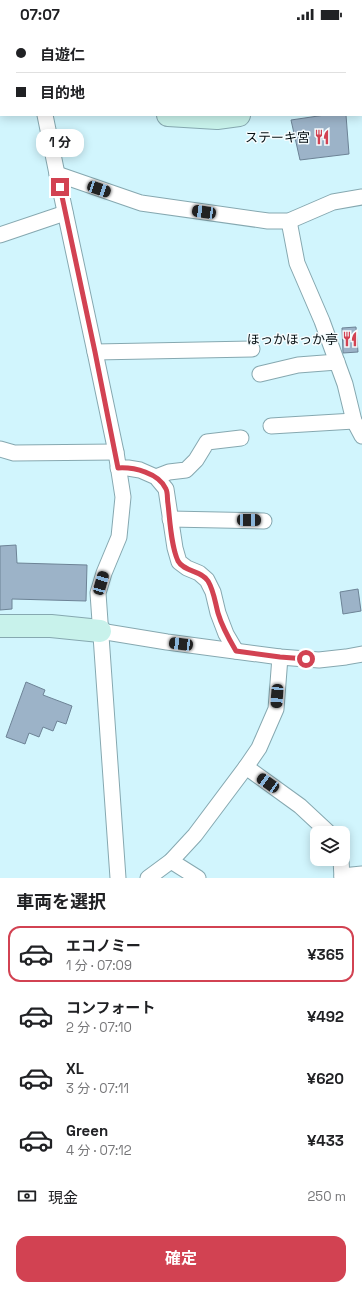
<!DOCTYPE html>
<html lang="ja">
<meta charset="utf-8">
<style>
:root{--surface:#fff;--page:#f6f6f6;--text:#202124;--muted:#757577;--line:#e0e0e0;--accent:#d24252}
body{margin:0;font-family:"Space Grotesk","Noto Sans JP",sans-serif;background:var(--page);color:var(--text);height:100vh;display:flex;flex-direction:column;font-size:15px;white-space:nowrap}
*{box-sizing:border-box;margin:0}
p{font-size:13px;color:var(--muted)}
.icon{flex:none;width:22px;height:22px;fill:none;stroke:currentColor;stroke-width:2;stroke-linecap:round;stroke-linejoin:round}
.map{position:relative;height:850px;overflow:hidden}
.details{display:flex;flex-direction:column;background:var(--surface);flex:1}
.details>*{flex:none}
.guide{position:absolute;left:0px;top:0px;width:362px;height:88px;box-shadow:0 2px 10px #0003;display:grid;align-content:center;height:88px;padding:0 16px;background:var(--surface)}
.buttons{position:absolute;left:310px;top:798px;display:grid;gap:8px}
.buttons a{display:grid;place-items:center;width:40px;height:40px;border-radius:8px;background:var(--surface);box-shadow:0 2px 10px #0003;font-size:20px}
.end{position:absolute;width:18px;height:18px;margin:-9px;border:5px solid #d24252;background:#fff;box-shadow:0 0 0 2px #fff}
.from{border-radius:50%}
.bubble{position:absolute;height:28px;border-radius:12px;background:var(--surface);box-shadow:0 2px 10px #0003;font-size:13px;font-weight:700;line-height:28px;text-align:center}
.car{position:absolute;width:12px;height:24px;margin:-12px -6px;border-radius:5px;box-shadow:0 0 3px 1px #0007;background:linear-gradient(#222 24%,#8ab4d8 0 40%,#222 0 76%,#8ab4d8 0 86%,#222 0)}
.guide b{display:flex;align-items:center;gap:14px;height:38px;font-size:15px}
.guide b+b{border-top:1px solid var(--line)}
.guide i{width:10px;height:10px;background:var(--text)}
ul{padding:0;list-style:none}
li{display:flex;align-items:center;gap:12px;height:56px;margin:0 8px 6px;padding:0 8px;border:2px solid transparent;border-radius:12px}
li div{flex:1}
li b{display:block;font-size:15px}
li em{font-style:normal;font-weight:700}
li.current{border-color:var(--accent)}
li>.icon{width:36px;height:36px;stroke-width:1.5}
h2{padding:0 16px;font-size:18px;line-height:48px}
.pay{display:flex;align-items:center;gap:10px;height:44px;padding:0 16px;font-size:15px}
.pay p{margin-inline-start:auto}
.primary-button{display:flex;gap:8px;margin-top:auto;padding:8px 16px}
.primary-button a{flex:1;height:46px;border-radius:12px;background:var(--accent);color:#fff;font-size:16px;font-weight:700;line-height:46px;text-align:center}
.status{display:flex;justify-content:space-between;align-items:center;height:28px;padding:0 20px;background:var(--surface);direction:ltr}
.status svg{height:11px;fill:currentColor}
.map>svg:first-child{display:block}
.building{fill:#9cb3c8;stroke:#6d8396}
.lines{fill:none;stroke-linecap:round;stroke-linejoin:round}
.street-casing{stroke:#86a8b0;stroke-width:17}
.secondary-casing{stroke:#86a8b0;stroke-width:24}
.street{stroke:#fff;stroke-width:15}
.secondary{stroke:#c8f2eb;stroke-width:22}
.route{stroke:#d24252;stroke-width:5}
.labels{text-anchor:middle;stroke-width:3;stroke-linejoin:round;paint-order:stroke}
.poi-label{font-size:13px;fill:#030d10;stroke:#f5fcfe;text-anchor:end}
</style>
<div class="status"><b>07:07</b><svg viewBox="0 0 49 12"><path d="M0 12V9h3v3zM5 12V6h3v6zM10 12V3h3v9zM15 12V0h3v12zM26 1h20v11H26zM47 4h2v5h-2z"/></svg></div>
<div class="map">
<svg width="362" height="850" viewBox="0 0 362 850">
<rect width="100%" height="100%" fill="#d1f5fd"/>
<g class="building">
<polygon points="325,87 346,87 349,126 300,132 291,92"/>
<polygon points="356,299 358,324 343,325 342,300"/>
<polygon points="16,517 17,535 87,537 86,573 12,571 12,581 0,582 0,518"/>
<polygon points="358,561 361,583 343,586 340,564"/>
<polygon points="26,654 45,662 43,667 72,678 66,696 57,693 53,703 43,699 39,709 29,705 25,716 6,709"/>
</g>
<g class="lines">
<defs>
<g id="street">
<polyline points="233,0 233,1"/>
<polyline points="62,1 62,0"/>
<polyline points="45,87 57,146 95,324 116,424 123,469 119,509 104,545 98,565 118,850"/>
<polyline points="57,146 141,175 268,193 289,193 333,174 362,169"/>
<polyline points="289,193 297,235 322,293 345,356 354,393 362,408"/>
<polyline points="0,207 65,185"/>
<polyline points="95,324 252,321"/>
<polyline points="260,346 298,337 337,334"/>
<polyline points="271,398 354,393"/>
<polyline points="0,421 14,425 116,424"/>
<polyline points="118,440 128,440 140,442 156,449 166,461 175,520 179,534 187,540 199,545 207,552 213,564 218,585 226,606 236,623"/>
<polyline points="156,449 169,444 186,442 196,432 207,414 241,410"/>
<polyline points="170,491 264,493"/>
<polyline points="100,603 167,614 280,629 319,632 346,629 362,626"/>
<polyline points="246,739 300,778 329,805"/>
<polyline points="341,831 342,850"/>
<polyline points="171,833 198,850"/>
<polyline points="342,848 362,846"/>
<polyline points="148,850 171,833 195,807 246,739 259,720 276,681 280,629"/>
</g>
<g id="secondary">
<polyline points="359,0 359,1"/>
<polyline points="361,22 362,33"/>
<polyline points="361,61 362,61"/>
<polyline points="0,71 1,71"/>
<polyline points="168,87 217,90 239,87"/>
<polyline points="0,598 51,598 100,603"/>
</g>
</defs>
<use href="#street" class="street-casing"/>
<use href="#secondary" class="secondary-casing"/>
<use href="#street" class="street"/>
<use href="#secondary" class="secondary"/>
</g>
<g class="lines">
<path class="route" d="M60 159 95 324 118 440C134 439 159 445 166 461 168 465 167 471 168 476 170 493 171 518 178 533 184 544 201 542 208 553 214 563 215 574 218 585 222 599 229 611 236 623L280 629 306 631"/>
</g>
<defs>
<symbol id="restaurant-bare" viewBox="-9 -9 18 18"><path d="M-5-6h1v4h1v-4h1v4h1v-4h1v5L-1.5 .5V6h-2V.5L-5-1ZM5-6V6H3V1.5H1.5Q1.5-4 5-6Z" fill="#d24252" stroke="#f5fcfe" stroke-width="2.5" paint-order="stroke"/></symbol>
</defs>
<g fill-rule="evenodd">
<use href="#restaurant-bare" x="311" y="98" width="22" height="22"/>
<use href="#restaurant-bare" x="339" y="300" width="22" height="22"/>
</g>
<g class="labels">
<g class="poi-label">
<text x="310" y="114">ステーキ宮</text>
<text x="338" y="316">ほっかほっか亭</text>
</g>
</g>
</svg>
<div class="buttons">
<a><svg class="icon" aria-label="layers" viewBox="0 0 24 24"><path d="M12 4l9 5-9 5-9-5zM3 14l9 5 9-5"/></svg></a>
</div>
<i class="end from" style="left:306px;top:631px"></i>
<i class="end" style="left:60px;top:159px"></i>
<div class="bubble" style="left:36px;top:101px;width:48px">1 分</div>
<i class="car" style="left:99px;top:161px;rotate:109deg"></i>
<i class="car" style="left:204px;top:184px;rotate:278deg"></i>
<i class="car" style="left:249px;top:492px;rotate:91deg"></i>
<i class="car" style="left:101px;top:555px;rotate:16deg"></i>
<i class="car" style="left:181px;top:616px;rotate:277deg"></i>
<i class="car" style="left:277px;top:668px;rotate:184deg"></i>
<i class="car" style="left:268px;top:755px;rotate:305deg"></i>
<div class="guide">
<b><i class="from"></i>自遊仁</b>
<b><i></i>目的地</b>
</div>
</div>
<section class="details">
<h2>車両を選択</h2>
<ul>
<li class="current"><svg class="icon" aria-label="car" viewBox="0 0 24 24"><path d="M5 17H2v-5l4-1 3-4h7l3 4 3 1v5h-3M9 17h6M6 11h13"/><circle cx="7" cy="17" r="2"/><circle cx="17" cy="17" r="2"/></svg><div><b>エコノミー</b><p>1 分 · 07:09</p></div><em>¥365</em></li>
<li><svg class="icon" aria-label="car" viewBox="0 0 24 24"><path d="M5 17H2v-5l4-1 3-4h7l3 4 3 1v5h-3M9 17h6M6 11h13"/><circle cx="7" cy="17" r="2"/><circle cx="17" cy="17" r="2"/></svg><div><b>コンフォート</b><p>2 分 · 07:10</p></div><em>¥492</em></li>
<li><svg class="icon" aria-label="car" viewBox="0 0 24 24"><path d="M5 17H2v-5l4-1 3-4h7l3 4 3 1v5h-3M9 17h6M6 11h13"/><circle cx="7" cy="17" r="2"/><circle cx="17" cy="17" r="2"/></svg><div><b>XL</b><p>3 分 · 07:11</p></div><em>¥620</em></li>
<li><svg class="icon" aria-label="car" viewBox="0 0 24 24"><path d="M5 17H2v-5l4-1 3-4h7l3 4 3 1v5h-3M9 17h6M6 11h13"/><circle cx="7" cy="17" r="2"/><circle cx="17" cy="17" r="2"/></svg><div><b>Green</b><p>4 分 · 07:12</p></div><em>¥433</em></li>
</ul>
<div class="pay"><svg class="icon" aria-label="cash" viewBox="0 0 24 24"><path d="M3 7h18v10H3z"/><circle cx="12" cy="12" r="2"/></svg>現金<p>250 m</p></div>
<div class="primary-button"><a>確定</a></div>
</section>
